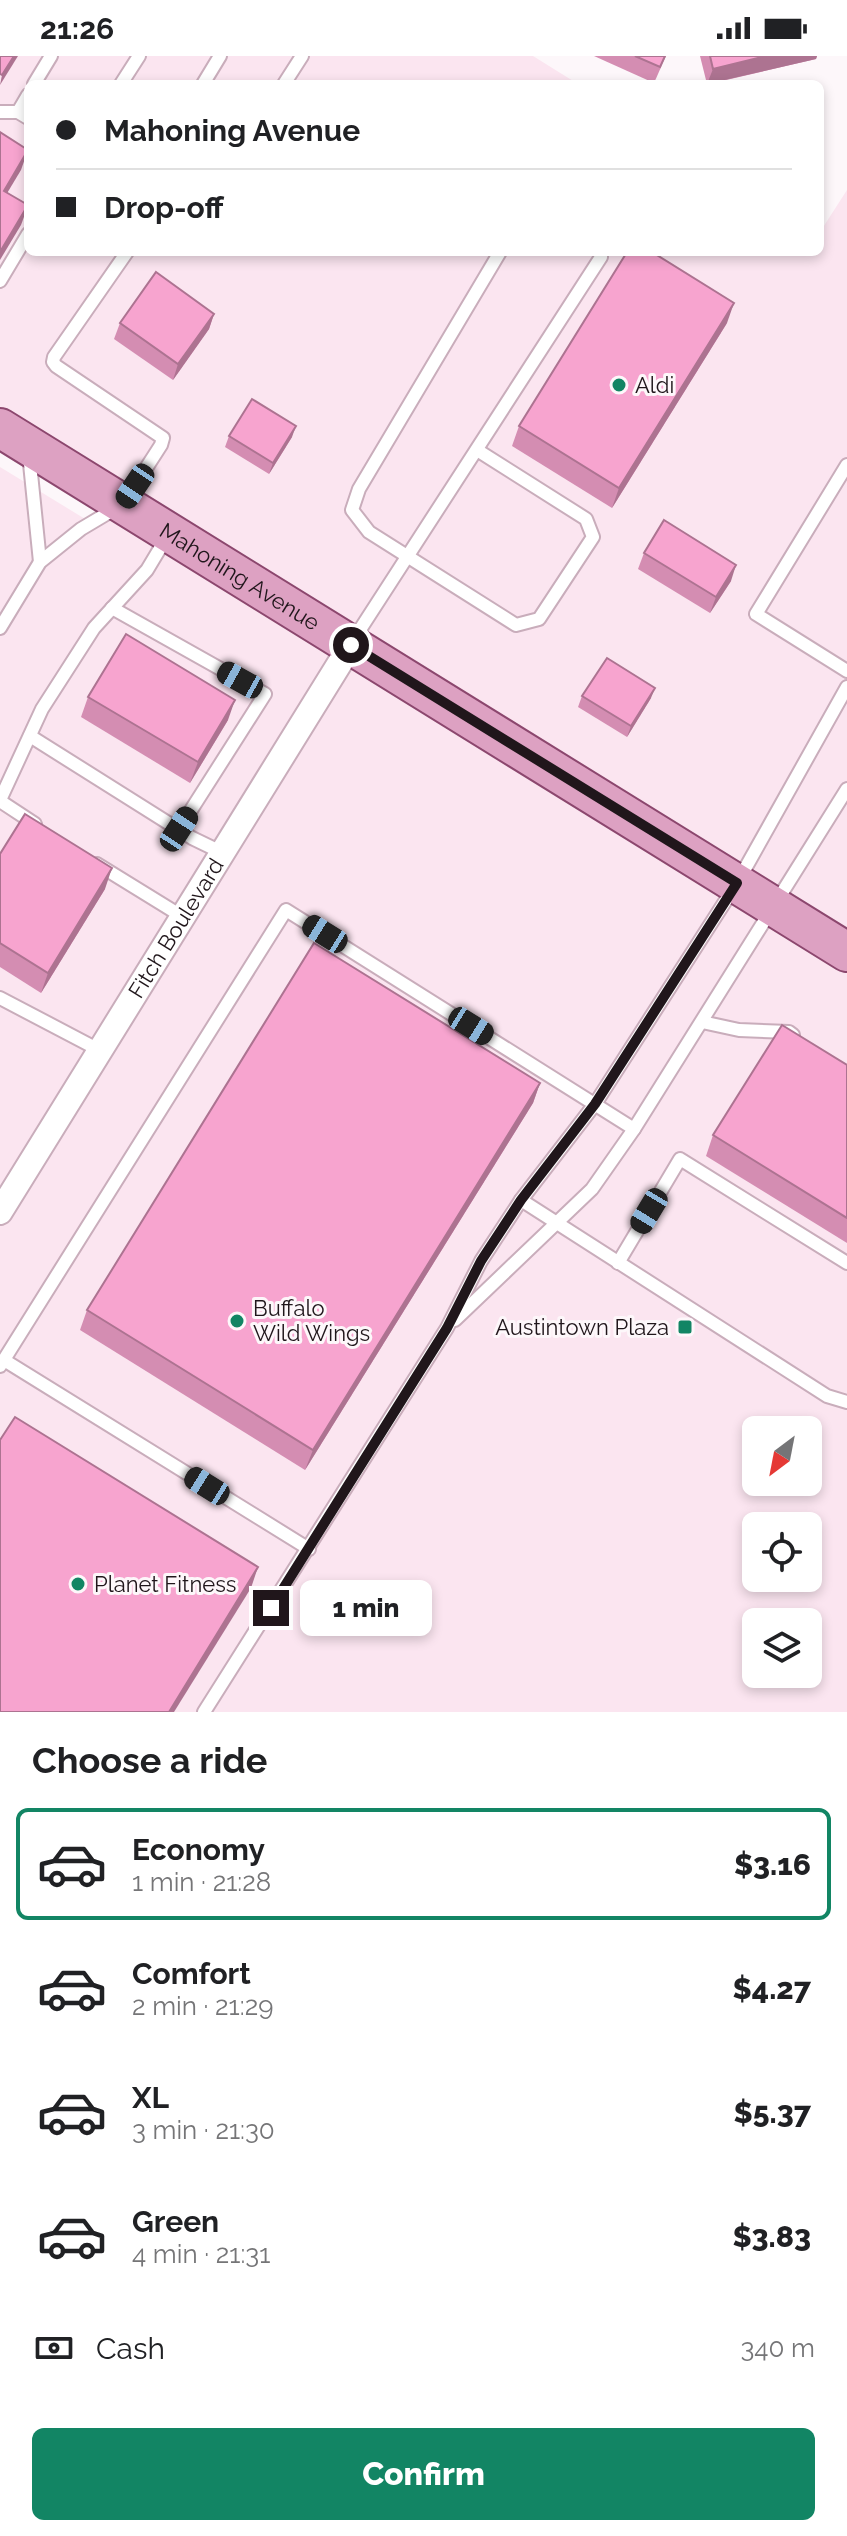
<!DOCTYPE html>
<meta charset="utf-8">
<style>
:root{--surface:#fff;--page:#f6f6f6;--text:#202124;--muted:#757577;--line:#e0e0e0;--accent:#128564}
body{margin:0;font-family:Raleway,sans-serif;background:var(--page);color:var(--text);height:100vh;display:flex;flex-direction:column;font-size:30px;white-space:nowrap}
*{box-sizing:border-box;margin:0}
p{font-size:26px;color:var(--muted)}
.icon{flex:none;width:44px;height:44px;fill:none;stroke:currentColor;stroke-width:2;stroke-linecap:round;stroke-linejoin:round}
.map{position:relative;height:1656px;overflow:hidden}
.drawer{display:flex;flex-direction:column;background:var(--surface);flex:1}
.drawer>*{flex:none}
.banner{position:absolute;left:24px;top:24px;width:800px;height:176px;border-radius:12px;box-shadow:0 4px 12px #0003;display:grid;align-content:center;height:176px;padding:0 32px;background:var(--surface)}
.needle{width:52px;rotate:212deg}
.controls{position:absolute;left:742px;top:1360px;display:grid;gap:16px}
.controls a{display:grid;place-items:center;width:80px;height:80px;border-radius:12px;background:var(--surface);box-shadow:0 4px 12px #0003;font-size:40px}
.end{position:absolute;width:36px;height:36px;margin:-18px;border:10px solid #20161b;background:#fff;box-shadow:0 0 0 4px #fff}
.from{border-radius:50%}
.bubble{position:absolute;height:56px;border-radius:12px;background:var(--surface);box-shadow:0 4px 12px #0003;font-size:26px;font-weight:800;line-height:56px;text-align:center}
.car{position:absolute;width:24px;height:48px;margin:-24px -12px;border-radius:10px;box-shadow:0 0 6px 2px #0007;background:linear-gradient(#222 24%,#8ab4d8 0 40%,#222 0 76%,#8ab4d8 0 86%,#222 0)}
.banner b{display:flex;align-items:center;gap:28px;height:76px;font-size:30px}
.banner b+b{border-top:2px solid var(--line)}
.banner i{width:20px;height:20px;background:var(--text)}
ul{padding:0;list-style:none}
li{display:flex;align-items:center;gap:24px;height:112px;margin:0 16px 12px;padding:0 16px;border:4px solid transparent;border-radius:12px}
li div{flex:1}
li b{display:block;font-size:30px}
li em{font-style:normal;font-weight:800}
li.selected{border-color:var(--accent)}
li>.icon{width:72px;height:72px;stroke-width:1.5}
h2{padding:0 32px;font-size:36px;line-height:96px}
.pay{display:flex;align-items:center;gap:20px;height:88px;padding:0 32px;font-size:30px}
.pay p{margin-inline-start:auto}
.cta{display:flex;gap:16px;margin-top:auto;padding:16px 32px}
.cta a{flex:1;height:92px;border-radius:12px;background:var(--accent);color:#fff;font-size:32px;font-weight:800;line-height:92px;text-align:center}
.status{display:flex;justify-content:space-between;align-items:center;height:56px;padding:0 40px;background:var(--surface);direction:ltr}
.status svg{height:22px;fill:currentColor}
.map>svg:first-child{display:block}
.built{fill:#fbe5f0;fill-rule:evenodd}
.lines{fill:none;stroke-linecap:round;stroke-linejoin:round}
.service-casing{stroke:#c9adbb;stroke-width:16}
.minor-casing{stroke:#c9adbb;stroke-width:28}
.primary-casing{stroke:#8c476e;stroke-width:42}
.service{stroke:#fff;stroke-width:12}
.minor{stroke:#fff;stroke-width:24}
.primary{stroke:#dda1c2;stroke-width:38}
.wall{fill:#d48db2}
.shaded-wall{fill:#ad7391}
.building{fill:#f7a4cf;stroke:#ad7391;stroke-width:2}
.route{stroke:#20161b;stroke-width:10}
.poi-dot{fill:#128564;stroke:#fdf7fa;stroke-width:3}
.labels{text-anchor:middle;stroke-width:6;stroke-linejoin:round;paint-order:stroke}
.poi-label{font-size:22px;fill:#20161b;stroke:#fdf7fa;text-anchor:start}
.street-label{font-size:22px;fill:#20161b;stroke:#fdf7fa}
</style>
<div class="status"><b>21:26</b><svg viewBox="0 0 49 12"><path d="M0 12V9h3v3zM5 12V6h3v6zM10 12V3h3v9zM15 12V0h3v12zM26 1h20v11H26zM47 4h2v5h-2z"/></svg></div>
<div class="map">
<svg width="847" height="1656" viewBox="0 0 847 1656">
<rect width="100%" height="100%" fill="#fdf7fa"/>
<path class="built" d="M0 0H533L578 28H28V196H820V176L847 134V1656H0V411L95 469 113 442 0 372ZM756 1374H808V1426H756ZM756 1470H808V1522H756ZM756 1566H808V1618H756Z"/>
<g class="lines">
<defs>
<g id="service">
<polyline points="34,28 51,0"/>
<polyline points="121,28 139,0"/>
<polyline points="203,28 220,0"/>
<polyline points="284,28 302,0"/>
<polyline points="0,56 18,56 28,62"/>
<polyline points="18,56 28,39"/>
<polyline points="0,225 28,178"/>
<polyline points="477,394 586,463 593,481 539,563 516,569 369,476 352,454 359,433 500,196"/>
<polyline points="29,398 40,506"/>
<polyline points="847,409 756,558 847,615"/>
<polyline points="112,552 265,638 179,773"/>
<polyline points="0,572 40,506 81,473 123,448 161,389 163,382 56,310 53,306 54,301 127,196"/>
<polyline points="352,586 601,201 600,196"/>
<polyline points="30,680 192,782 223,797"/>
<polyline points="0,744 42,653 94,572 147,514 168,479"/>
<polyline points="0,745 35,768"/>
<polyline points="97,808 183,861"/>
<polyline points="0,942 101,995"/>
<polyline points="702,966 739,974 789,976 793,979"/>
<polyline points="521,1144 827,1340 847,1346"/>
<polyline points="618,1207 680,1103 847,1207"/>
<polyline points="455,1264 592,1133 634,1073 847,733"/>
<polyline points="4,1304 309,1493"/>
<polyline points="0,1310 286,854 634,1073"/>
<polyline points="204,1656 447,1272 481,1205 521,1144 595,1048 737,827 847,631"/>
</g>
<g id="minor">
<path id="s1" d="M0 1156 351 589"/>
</g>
<g id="primary">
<path id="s2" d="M0 372 847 896"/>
</g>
</defs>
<use href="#service" class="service-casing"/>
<use href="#minor" class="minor-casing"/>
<use href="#primary" class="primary-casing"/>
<use href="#service" class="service"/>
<use href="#minor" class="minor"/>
<use href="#primary" class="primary"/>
</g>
<g class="wall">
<polygon points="594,0 666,0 654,27"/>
<polygon points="700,0 817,0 816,3 709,28 707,28"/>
<polygon points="214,258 209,273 173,324 114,283 120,267"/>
<polygon points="727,267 612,452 512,390 519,370"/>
<polygon points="229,380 292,381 269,418 225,391"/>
<polygon points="644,497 731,525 710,557 638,513"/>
<polygon points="582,640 651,642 627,681 578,651"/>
<polygon points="88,641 228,664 190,727 81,661"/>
<polygon points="0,798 105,833 41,937 0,911"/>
<polygon points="847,1009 847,1187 706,1100 713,1079"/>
<polygon points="540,1027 533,1047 305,1414 80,1274 87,1254"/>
</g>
<g class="shaded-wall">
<polygon points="14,0 18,0 0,29 2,19"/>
<polygon points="766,0 817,0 816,3 707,28 713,13"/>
<polygon points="28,94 21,114 0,149 4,135"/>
<polygon points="28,150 21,169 0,204 0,196"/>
<polygon points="734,247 727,267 612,452 619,432"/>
<polygon points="214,258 209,273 173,324 178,308"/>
<polygon points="296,370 292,381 269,418 273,407"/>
<polygon points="736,509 731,525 710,557 716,541"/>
<polygon points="655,632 651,642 627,681 631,670"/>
<polygon points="235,644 228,664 190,727 198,706"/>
<polygon points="112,812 105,833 41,937 48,917"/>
<polygon points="540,1027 533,1047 305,1414 313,1394"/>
<polygon points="258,1511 251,1532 174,1656 169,1656"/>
</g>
<g class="building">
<polygon points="0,0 14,0 2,19 0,18"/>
<polygon points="635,0 665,0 660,11"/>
<polygon points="710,0 766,0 713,13"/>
<polygon points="0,76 28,94 4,135 28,149 0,196"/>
<polygon points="627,196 652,196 734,247 619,432 519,370"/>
<polygon points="156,216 214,258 178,308 120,267"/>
<polygon points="252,343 296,370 273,407 229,380"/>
<polygon points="664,464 736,509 716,541 644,497"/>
<polygon points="126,578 235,644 198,706 88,641"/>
<polygon points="607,602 655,632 631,670 582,640"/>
<polygon points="25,758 112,812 48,917 0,887 0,798"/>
<polygon points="314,887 540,1027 313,1394 87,1254"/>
<polygon points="782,969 847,1009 847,1162 713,1079"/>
<polygon points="15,1361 258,1511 169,1656 0,1656 0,1384"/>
</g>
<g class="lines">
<polyline class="route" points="271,1552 447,1272 481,1205 521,1144 595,1048 737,827 351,589"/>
</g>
<g class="poi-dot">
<circle cx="619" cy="329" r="8"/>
<circle cx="237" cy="1265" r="8"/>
<rect x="677" y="1263" width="16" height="16" rx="4"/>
<circle cx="78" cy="1528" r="8"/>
</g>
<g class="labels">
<g class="poi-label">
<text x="635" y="337">Aldi</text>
<text x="253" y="1260">Buffalo<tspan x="253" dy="25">Wild Wings</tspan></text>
<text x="669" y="1279" text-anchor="end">Austintown Plaza</text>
<text x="94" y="1536">Planet Fitness</text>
</g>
<g class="street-label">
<text dy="8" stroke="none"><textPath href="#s2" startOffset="282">Mahoning Avenue</textPath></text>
<text dy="8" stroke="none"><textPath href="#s1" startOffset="334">Fitch Boulevard</textPath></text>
</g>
</g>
</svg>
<div class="controls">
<a><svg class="needle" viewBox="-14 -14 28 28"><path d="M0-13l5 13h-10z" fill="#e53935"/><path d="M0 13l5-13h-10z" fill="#757577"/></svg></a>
<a><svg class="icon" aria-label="locate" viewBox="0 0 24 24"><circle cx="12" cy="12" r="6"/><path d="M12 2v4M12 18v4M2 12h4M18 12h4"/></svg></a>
<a><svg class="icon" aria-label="layers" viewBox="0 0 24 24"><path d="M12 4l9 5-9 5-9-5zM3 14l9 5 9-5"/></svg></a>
</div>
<i class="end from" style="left:351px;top:589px"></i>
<i class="end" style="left:271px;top:1552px"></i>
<div class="bubble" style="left:300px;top:1524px;width:132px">1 min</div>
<i class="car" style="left:135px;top:430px;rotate:214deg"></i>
<i class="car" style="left:240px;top:624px;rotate:299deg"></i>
<i class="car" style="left:179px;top:773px;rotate:33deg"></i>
<i class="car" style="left:325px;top:878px;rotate:302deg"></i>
<i class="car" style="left:471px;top:970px;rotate:122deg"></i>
<i class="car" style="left:649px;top:1155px;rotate:211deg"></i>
<i class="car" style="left:207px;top:1430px;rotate:302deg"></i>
<div class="banner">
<b><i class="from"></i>Mahoning Avenue</b>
<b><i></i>Drop-off</b>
</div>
</div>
<section class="drawer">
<h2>Choose a ride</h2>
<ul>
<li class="selected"><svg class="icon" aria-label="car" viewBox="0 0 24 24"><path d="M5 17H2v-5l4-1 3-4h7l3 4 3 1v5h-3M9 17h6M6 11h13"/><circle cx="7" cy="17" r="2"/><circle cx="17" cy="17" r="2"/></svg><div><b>Economy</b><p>1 min · 21:28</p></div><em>$3.16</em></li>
<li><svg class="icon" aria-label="car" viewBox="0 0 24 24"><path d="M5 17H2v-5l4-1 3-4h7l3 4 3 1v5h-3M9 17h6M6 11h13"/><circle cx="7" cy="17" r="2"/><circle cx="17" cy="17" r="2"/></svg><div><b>Comfort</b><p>2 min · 21:29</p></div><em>$4.27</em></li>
<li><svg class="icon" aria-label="car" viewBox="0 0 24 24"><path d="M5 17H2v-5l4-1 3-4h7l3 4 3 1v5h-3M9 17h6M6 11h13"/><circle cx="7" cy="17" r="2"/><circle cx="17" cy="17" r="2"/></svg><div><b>XL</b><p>3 min · 21:30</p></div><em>$5.37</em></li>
<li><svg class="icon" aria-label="car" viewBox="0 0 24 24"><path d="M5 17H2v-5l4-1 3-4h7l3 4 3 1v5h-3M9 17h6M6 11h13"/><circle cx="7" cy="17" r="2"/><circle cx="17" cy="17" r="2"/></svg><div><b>Green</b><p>4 min · 21:31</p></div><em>$3.83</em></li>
</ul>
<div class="pay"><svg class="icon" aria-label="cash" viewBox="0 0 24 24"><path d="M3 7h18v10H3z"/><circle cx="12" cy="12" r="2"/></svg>Cash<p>340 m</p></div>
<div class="cta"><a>Confirm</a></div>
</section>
